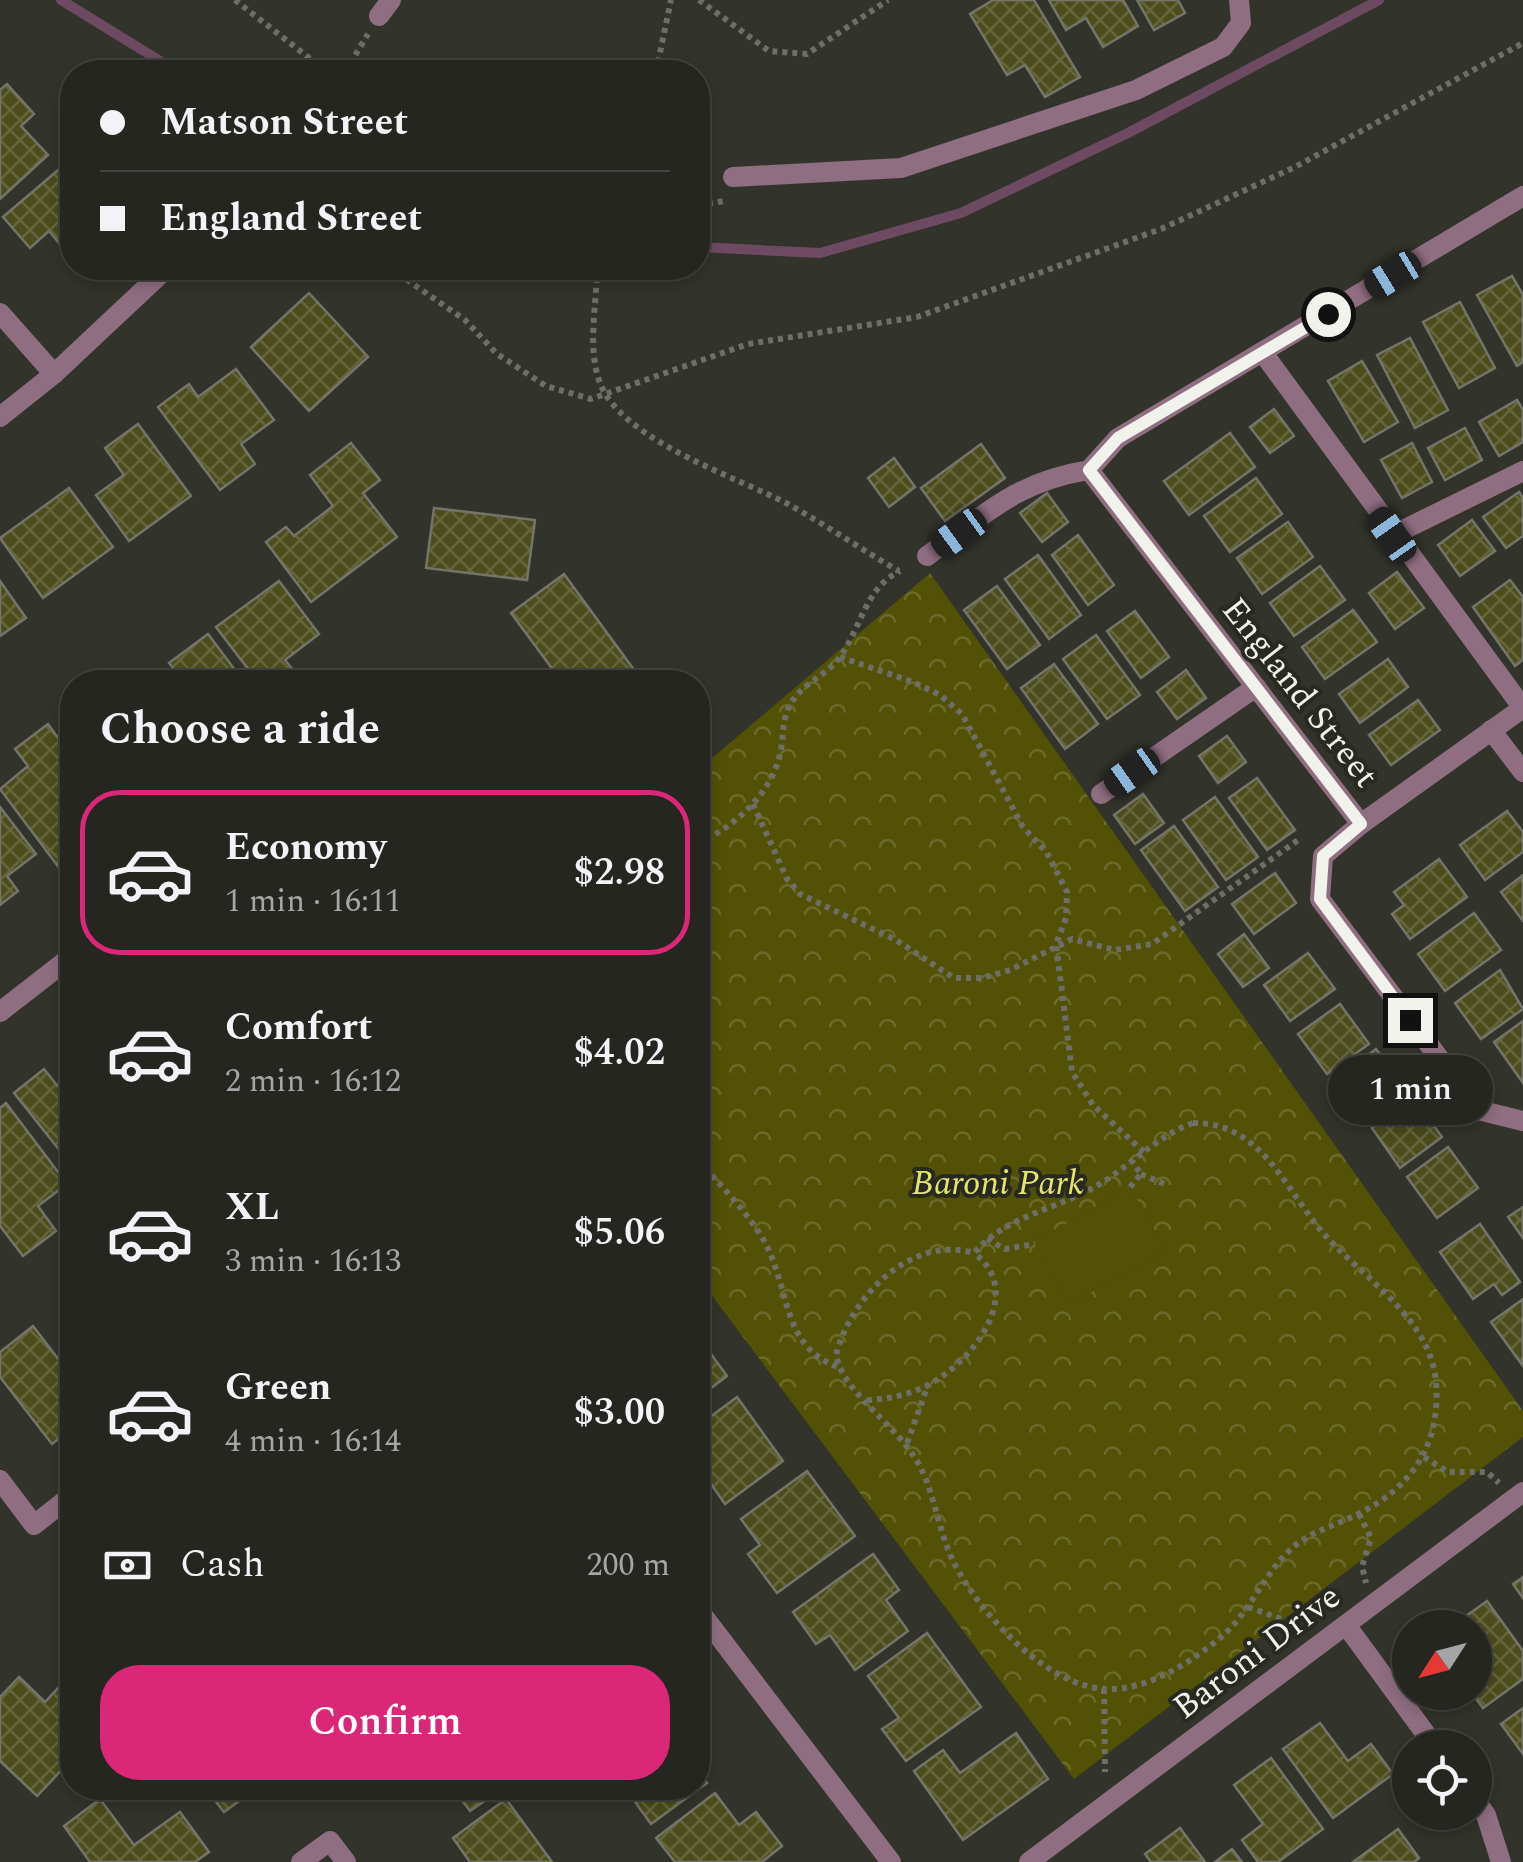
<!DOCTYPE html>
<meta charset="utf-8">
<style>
:root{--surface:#262620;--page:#32322d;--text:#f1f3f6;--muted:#a4a5a5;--line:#42433e;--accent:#db2777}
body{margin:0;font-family:Spectral,serif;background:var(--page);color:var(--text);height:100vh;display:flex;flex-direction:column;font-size:38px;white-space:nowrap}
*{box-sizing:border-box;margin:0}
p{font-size:32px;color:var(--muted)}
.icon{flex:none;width:55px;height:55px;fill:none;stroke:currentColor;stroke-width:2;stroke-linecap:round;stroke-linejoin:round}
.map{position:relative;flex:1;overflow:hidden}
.sheet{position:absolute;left:60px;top:670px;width:650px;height:1130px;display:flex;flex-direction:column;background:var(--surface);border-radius:40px;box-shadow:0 5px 15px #0003,0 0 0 2px var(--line)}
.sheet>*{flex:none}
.top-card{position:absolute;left:60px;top:60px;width:650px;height:220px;border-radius:40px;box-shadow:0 5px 15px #0003,0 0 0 2px var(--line);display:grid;align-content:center;height:220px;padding:0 40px;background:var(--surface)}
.needle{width:65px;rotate:234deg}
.buttons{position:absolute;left:1392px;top:1610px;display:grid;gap:20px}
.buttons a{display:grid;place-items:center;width:100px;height:100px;border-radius:50%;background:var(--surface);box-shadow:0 5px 15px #0003,0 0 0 2px var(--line);font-size:50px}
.end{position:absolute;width:45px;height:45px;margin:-22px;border:12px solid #f2f2ed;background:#111;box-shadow:0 0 0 5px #111}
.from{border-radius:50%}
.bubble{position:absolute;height:70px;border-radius:35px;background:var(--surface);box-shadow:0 5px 15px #0003,0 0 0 2px var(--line);font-size:32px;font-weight:600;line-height:70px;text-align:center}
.car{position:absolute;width:30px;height:60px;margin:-30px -15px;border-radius:12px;box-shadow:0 0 8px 2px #0007;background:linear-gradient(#222 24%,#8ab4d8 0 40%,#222 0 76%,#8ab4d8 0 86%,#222 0)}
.top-card b{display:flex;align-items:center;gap:35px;height:95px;font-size:38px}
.top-card b+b{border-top:2px solid var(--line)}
.top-card i{width:25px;height:25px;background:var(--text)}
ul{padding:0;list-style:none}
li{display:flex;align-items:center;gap:30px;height:165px;margin:0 20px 15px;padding:0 20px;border:5px solid transparent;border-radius:40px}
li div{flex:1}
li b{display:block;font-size:38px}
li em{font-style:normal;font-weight:600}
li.selected{border-color:var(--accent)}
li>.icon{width:90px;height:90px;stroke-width:1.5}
h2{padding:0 40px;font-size:45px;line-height:120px}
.pay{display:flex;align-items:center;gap:25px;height:110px;padding:0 40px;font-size:38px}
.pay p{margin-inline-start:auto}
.button{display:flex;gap:20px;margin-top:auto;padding:20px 40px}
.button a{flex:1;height:115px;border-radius:40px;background:var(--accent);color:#fff;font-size:40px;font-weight:600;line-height:115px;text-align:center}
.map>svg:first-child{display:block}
.park{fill:url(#park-crowns)}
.pitch{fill:#525106}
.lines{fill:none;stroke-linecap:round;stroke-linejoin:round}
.stream{stroke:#6e4a62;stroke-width:10}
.building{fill:url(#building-cross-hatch);stroke:#74746a;stroke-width:2.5}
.path{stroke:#6d6e66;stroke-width:6;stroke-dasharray:5 5;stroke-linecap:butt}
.lane{stroke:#906e82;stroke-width:20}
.street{stroke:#906e82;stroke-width:20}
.route{stroke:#f2f2ed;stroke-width:12}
.labels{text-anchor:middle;stroke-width:8;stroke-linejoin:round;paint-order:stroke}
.street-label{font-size:35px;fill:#f2f2ed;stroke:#282920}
.park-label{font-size:35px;font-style:italic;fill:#e5e56d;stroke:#282920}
</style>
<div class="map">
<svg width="1523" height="1862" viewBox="0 0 1523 1862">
<defs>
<pattern id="park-crowns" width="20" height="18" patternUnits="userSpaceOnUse" patternTransform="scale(2.5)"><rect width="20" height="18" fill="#525106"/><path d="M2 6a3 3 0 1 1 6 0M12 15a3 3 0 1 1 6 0" fill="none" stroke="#6b6a2b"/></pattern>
<pattern id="building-cross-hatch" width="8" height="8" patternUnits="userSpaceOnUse" patternTransform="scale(2.5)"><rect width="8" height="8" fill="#4c4c1c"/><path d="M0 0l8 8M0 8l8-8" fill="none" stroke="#66663d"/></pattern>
</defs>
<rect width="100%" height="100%" fill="#32332a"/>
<polygon class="park" points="930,573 1523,1411 1523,1437 1074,1779 698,1277 698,770"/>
<polygon class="pitch" points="1130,1187 1166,1250 1069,1305 1033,1242"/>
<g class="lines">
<g class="stream">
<polyline points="61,0 178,72"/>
<polyline points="698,247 820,253 961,213 1128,133 1379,0"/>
</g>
</g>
<g class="building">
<polygon points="993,0 1034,0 1080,77 1045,97 1025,65 1007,75 970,14"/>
<polygon points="1049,0 1123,0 1138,26 1103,47 1086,18 1066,30"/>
<polygon points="1137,0 1178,0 1185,13 1154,30"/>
<polygon points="7,84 34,114 21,126 48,155 0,199 0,90"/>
<polygon points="71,159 72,161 72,259 49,231 30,248 3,217"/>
<polygon points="1512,276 1523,295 1523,362 1517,366 1477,295"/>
<polygon points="309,293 368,357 309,411 251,347"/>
<polygon points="1460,302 1495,368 1459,388 1423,322"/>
<polygon points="1410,338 1448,410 1415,428 1377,355"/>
<polygon points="1362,361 1398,422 1364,442 1328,381"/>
<polygon points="236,369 274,420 241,444 255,464 220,490 158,407 189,384 198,397"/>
<polygon points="1517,400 1523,410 1523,442 1499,456 1479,422"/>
<polygon points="1274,409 1294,436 1270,453 1250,427"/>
<polygon points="138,424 191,496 129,541 96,495 124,475 105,448"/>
<polygon points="1465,428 1482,460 1445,480 1428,448"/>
<polygon points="1230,433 1255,467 1189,515 1164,481"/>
<polygon points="351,443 380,480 363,493 397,537 311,602 266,542 286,527 294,536 333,506 310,475"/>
<polygon points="1412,443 1432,482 1402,498 1381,460"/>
<polygon points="981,444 1005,478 945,521 921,488"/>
<polygon points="894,458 915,487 889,507 868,478"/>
<polygon points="1256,478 1282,514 1230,552 1204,516"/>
<polygon points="69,488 113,547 43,598 0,538"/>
<polygon points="1519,492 1523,498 1523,536 1506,548 1483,517"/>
<polygon points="1047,493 1068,522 1042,542 1020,513"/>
<polygon points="434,508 535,520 527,580 426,568"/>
<polygon points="1472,520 1495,551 1460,576 1438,545"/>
<polygon points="1288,522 1313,557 1262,594 1237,558"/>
<polygon points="1078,535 1114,585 1088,605 1052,555"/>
<polygon points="1038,555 1081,615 1049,639 1005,579"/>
<polygon points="1320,566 1345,600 1294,636 1270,603"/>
<polygon points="1397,572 1424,608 1395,629 1369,593"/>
<polygon points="564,574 640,678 634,682 562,682 511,613"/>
<polygon points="1510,580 1523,597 1523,660 1515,666 1473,607"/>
<polygon points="0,581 26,618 0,636"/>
<polygon points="279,581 319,634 285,660 301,680 258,682 216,627"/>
<polygon points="997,586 1040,645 1007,669 964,610"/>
<polygon points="1353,610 1377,642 1325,679 1302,647"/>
<polygon points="1135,611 1169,657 1141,678 1107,631"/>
<polygon points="208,634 244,682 175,682 181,678 169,663"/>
<polygon points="1096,635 1140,695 1107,719 1063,659"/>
<polygon points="1388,659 1408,687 1360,723 1339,694"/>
<polygon points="1054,664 1098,724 1065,749 1021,688"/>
<polygon points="1186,670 1206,698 1177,719 1157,692"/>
<polygon points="1418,700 1440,730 1391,765 1369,735"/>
<polygon points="48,724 72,757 72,866 63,873 0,789 28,766 15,749"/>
<polygon points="1227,736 1246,762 1218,783 1199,756"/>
<polygon points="1257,778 1295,830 1267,850 1229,798"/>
<polygon points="1143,794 1164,823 1135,844 1114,815"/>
<polygon points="1215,797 1258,857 1226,880 1183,820"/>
<polygon points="0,807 36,854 7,876 18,891 0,905"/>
<polygon points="1507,811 1523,832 1523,852 1485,880 1460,845"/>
<polygon points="1174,826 1218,887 1185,911 1141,850"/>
<polygon points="1439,859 1467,897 1410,939 1392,914 1404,905 1394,892"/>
<polygon points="1275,873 1296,903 1254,934 1232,904"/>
<polygon points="1523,875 1523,921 1501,892"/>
<polygon points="1474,913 1501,950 1445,991 1418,954"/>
<polygon points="1244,934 1269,968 1243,987 1218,954"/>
<polygon points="1308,953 1335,989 1290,1021 1264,985"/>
<polygon points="1500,970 1523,1009 1481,1039 1455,1003"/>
<polygon points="1340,1004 1369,1044 1327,1074 1298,1034"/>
<polygon points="1523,1021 1523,1083 1494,1042"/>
<polygon points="1376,1049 1405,1088 1360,1120 1332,1082"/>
<polygon points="44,1069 68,1099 72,1095 72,1166 14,1093"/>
<polygon points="1414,1098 1442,1137 1400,1168 1372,1128"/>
<polygon points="6,1103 67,1184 38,1206 56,1231 23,1256 0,1226 0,1108"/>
<polygon points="1448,1147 1478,1188 1437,1218 1407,1177"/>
<polygon points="1523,1207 1523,1238 1508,1217"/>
<polygon points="1480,1224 1520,1282 1502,1295 1494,1284 1473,1299 1440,1252"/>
<polygon points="1523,1299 1523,1366 1491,1322"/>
<polygon points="33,1326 72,1377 72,1428 52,1444 0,1377 0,1352"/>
<polygon points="698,1336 727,1376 698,1398"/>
<polygon points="737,1397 783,1461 725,1504 701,1470 698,1473 698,1426"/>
<polygon points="807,1471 855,1536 777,1593 748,1554 760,1545 741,1519"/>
<polygon points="873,1554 899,1590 886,1600 908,1631 855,1670 830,1635 816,1644 793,1612"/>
<polygon points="1523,1577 1523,1598 1513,1584"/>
<polygon points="1487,1601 1523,1651 1523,1679 1483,1708 1471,1692 1479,1664 1475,1628 1451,1627"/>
<polygon points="927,1633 981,1707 906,1761 882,1729 899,1718 868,1676"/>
<polygon points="19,1677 45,1702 58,1688 72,1701 72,1759 37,1796 0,1761 0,1697"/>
<polygon points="1523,1708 1523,1754 1501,1724"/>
<polygon points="1320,1723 1348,1761 1371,1744 1393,1774 1333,1818 1283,1749"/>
<polygon points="1016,1733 1048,1779 963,1840 914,1771 943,1750 960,1773"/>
<polygon points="1271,1758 1323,1829 1278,1862 1258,1862 1242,1840 1263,1824 1234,1785"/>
<polygon points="698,1770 707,1783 651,1824 625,1788 698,1788"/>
<polygon points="205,1788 257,1788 224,1812"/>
<polygon points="417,1788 439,1788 425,1798"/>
<polygon points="453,1788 503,1788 470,1811"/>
<polygon points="715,1793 739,1825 756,1812 782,1846 762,1862 675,1862 656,1838"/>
<polygon points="100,1799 134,1845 180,1812 209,1852 195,1862 90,1862 64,1826"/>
<polygon points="506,1799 552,1862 470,1862 453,1838"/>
<polygon points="1180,1828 1205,1862 1151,1862 1145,1854"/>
<polygon points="1398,1829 1419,1858 1414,1862 1353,1862"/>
<polygon points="1232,1849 1242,1862 1215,1862"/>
</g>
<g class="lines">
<g class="path">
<polyline points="235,0 327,72"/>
<polyline points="699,0 769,51 807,54 888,0"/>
<polyline points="345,72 368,34"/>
<polyline points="656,72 671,0"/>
<polyline points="698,205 725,201"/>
<polyline points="390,268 465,320 497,354 546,386 591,399 748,344 917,317 1161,229 1295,167 1523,43"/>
<path d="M597 268C597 307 584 360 606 395 639 446 736 477 788 504 826 525 862 550 899 571"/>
<polyline points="840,657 913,682 940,695 962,714 1023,827 1047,853 1067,892 1066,918 1056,944 1072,1072 1093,1105 1144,1152"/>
<polyline points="753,804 787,879 800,894 896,940 954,978 982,978 1010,970 1072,939 1115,950 1152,944 1301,838"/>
<path d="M698 844C736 825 773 793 781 750 784 733 782 720 790 705 802 683 826 676 840 657 861 628 865 588 900 571"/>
<path d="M1193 1123C1261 1122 1285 1189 1324 1234 1362 1277 1431 1319 1436 1382 1441 1443 1413 1487 1358 1514 1335 1526 1310 1531 1291 1549 1263 1575 1250 1613 1220 1638 1190 1663 1146 1691 1105 1689 1045 1686 978 1611 953 1561 940 1534 936 1503 924 1475 905 1428 844 1397 836 1355 850 1299 910 1234 974 1253 1004 1218 1049 1211 1089 1190 1126 1171 1154 1137 1193 1123Z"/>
<path d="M698 1161C721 1185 746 1211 763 1239 791 1287 780 1346 838 1367"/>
<polyline points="1141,1174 1167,1185"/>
<polyline points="1130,1187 1141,1174 1132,1161"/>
<polyline points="987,1239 1005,1249 1035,1244"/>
<path d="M867 1400C888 1399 909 1395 928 1385 972 1362 1027 1293 974 1253"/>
<polyline points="907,1443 928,1385"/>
<polyline points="1424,1457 1448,1472 1487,1472 1499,1483"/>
<polyline points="1359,1514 1371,1538 1362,1566 1366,1583"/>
<polyline points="1248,1607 1284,1620 1300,1632"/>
<polyline points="1104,1689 1105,1772"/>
</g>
<g class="lane">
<polyline points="733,177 901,168 1136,90 1223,47 1241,23 1239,0"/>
<polyline points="1263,353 1523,708"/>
<polyline points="1393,535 1523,471"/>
<path d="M927 556C986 514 1015 482 1089 470"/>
<polyline points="1101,794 1256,687"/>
</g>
<g class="street">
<polyline points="379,16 391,0"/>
<polyline points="1523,196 1118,438 1089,470 1361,824 1323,856 1320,899 1478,1110 1523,1121"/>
<polyline points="0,313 54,374"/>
<polyline points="0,417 54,374 167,268"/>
<polyline points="1491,730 1523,772"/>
<polyline points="1361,824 1523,708"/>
<polyline points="0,1012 72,956"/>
<polyline points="0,1480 34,1525 72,1495"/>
<polyline points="698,1609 891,1862"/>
<polyline points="1346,1625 1436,1748"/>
<polyline points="1475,1800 1486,1815 1501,1862"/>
<polyline points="301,1862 330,1841 346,1862"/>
<polyline points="1029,1862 1523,1492"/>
</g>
</g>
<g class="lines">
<polyline class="route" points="1328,314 1118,438 1089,470 1361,824 1323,856 1320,899 1410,1020"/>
</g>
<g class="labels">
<g class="street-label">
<text transform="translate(1301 692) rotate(52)" y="12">England Street</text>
<text transform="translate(1256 1651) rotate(-37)" y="12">Baroni Drive</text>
</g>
<g class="park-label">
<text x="998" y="1194">Baroni Park</text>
</g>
</g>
</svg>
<div class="buttons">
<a><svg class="needle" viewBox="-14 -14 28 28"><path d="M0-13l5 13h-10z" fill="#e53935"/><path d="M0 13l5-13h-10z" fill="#a4a5a5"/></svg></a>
<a><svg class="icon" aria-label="locate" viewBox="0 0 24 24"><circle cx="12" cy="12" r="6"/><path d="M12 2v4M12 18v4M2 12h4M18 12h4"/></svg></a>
</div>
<i class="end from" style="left:1328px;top:314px"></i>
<i class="end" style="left:1410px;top:1020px"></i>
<div class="bubble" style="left:1328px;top:1055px;width:165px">1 min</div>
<i class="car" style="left:1393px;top:275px;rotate:239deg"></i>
<i class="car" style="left:959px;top:533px;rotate:234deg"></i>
<i class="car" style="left:1392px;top:535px;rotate:325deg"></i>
<i class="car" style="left:1132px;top:772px;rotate:235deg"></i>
<div class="top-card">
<b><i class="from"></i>Matson Street</b>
<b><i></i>England Street</b>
</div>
<section class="sheet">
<h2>Choose a ride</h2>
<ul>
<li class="selected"><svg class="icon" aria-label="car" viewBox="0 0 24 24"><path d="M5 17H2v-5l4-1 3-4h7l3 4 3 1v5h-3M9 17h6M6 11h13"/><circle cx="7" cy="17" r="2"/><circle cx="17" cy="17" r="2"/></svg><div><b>Economy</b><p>1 min · 16:11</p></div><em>$2.98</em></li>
<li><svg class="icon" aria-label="car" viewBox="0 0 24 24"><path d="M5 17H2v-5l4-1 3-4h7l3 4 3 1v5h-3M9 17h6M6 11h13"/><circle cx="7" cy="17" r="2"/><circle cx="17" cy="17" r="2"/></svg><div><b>Comfort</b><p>2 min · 16:12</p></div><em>$4.02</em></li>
<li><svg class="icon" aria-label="car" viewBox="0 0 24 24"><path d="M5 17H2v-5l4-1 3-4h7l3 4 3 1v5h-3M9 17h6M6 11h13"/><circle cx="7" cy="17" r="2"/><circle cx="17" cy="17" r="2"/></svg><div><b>XL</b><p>3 min · 16:13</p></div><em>$5.06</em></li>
<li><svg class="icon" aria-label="car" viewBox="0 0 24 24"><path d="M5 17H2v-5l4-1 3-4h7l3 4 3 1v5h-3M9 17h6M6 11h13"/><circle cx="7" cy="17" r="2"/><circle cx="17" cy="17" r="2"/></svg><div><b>Green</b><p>4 min · 16:14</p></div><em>$3.00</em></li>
</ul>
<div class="pay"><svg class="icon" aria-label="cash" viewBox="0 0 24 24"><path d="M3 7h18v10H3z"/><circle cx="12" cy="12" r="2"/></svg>Cash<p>200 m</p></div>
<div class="button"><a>Confirm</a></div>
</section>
</div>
